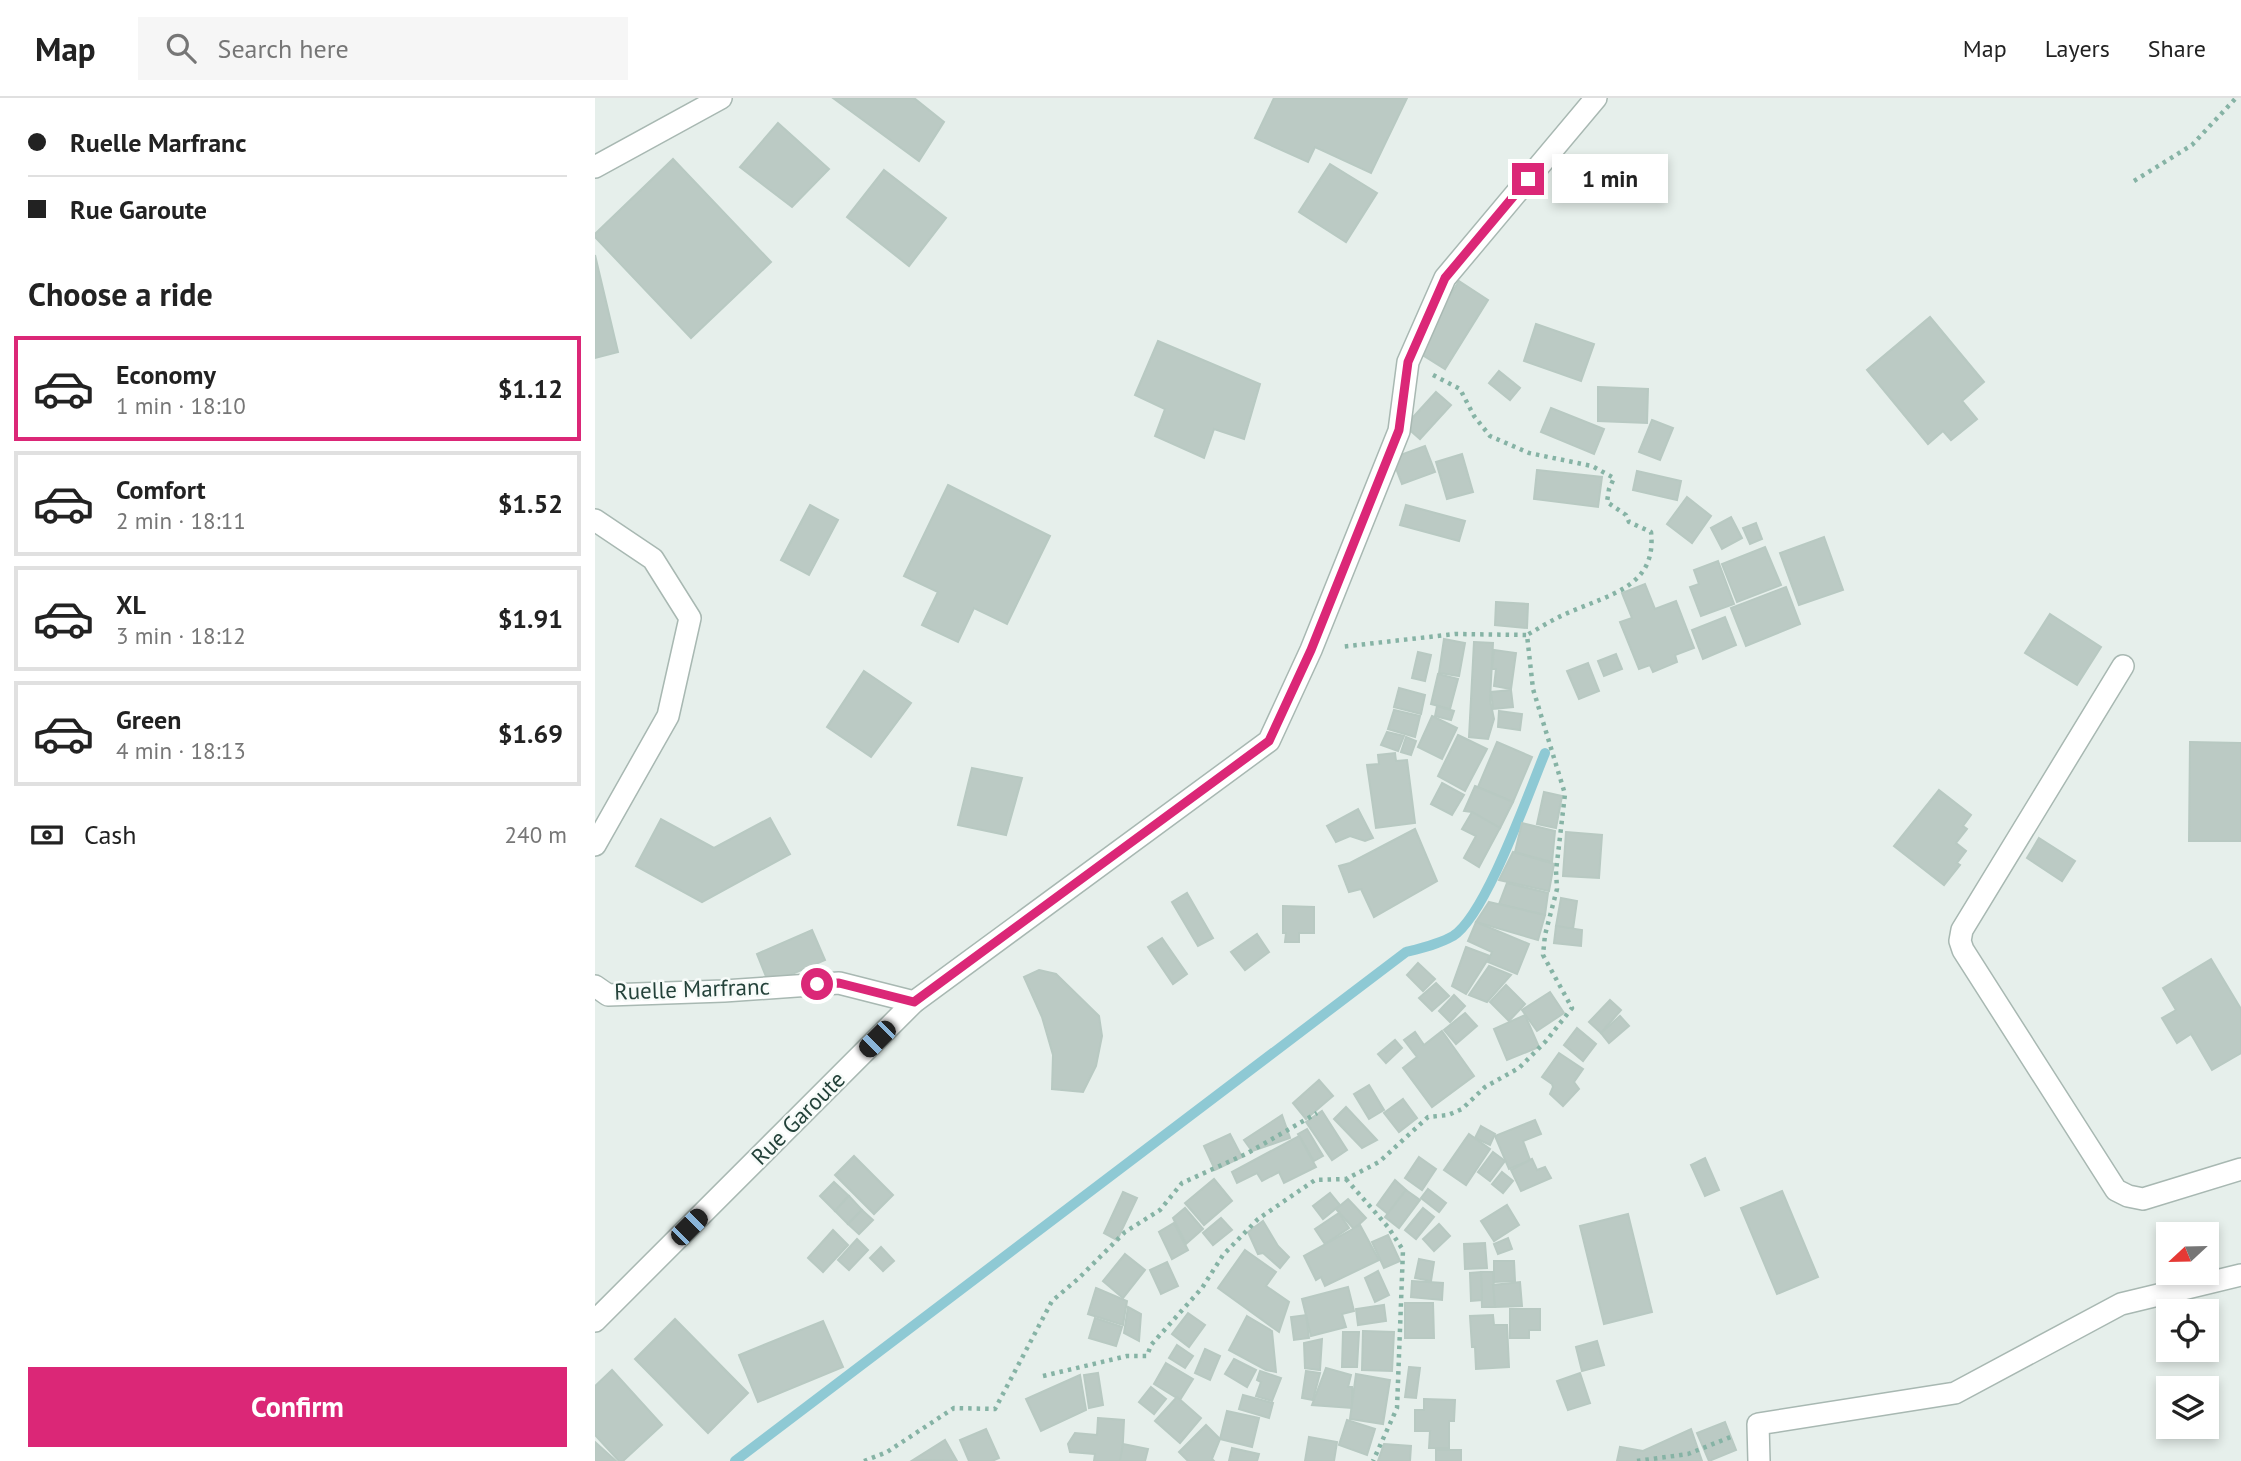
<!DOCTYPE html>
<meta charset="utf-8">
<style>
:root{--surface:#fff;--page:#f6f6f6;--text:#222;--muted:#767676;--line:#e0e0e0;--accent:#db2777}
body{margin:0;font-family:"PT Sans",sans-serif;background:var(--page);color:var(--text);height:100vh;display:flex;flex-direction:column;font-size:26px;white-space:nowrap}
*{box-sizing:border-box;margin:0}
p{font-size:23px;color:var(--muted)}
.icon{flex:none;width:38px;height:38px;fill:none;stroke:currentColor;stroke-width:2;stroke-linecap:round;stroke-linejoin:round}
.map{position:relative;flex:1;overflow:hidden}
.details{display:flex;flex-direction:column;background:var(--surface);width:595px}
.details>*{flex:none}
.banner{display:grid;align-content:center;height:154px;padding:0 28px;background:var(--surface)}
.needle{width:46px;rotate:248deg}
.fabs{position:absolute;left:1561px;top:1124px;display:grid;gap:14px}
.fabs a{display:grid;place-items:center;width:63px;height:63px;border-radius:0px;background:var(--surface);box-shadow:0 4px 10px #0003;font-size:35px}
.end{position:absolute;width:32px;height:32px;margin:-16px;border:9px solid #db2777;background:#fff;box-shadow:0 0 0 4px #fff}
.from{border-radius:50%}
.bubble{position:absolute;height:49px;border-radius:0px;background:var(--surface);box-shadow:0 4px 10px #0003;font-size:23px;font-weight:700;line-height:49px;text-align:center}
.car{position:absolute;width:21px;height:42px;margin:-21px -10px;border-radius:9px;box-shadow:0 0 5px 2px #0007;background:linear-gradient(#222 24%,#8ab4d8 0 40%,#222 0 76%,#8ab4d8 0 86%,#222 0)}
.banner b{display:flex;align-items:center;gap:24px;height:66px;font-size:26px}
.banner b+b{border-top:2px solid var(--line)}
.banner i{width:18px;height:18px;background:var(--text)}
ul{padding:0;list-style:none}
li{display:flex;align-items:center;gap:21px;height:105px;margin:0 14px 10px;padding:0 14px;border:4px solid var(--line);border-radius:0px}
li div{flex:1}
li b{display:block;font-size:26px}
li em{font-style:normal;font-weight:700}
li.on{border-color:var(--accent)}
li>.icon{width:63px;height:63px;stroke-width:1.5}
h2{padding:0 28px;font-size:32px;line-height:84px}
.pay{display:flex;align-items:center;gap:18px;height:77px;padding:0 28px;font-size:26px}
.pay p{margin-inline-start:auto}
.button{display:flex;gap:14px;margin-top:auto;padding:14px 28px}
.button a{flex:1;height:80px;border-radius:0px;background:var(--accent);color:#fff;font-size:28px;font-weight:700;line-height:80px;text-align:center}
header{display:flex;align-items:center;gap:42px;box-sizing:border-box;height:98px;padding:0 35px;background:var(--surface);border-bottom:2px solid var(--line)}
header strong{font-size:33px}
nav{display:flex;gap:38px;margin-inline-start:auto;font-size:24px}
.search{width:490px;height:63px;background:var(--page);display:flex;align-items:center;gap:18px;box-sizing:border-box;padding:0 24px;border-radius:0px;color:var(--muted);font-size:26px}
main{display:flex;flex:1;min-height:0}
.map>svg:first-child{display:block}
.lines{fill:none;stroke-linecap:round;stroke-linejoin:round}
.stream{stroke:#8ec9d4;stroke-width:10}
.building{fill:#bbcac4;stroke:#b8c9c2;stroke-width:2}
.minor-casing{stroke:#a8b8b2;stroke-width:24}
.path{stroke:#86b3a5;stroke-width:4.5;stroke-dasharray:3.5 5;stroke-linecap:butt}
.minor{stroke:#fff;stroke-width:21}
.route{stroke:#db2777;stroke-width:9}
.labels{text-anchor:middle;stroke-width:5;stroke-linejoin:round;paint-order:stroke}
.street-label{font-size:23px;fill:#24423a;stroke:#f7fbf9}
</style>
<header>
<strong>Map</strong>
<div class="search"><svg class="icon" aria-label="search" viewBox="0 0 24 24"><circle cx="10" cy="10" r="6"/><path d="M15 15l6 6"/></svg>Search here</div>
<nav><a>Map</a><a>Layers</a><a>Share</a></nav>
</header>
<main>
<section class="details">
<div class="banner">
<b><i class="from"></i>Ruelle Marfranc</b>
<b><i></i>Rue Garoute</b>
</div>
<h2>Choose a ride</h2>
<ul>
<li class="on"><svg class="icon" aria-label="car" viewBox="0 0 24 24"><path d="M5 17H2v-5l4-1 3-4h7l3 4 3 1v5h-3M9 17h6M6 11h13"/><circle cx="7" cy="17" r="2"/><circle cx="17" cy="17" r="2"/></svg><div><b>Economy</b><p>1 min · 18:10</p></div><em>$1.12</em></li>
<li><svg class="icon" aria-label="car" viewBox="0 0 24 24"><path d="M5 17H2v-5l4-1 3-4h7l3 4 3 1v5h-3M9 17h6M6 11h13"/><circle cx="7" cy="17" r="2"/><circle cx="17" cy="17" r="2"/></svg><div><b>Comfort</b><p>2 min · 18:11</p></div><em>$1.52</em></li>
<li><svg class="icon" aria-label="car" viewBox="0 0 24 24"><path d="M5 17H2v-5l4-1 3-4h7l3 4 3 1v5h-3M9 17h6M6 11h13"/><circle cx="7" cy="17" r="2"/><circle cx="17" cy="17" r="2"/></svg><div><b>XL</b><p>3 min · 18:12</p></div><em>$1.91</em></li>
<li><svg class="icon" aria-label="car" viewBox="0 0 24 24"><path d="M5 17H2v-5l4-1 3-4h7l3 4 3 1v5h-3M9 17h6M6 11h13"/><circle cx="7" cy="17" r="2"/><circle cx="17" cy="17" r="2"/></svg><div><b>Green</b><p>4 min · 18:13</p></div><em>$1.69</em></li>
</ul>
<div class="pay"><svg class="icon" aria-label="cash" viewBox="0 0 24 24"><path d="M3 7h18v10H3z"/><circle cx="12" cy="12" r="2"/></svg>Cash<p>240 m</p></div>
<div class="button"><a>Confirm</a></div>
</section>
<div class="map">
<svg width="1646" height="1363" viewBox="0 0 1646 1363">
<rect width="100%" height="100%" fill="#e6efeb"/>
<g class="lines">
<path class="stream" d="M140 1363 811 854C827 850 844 846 858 838 891 817 933 696 950 655"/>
</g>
<g class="building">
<polygon points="238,0 319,0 349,24 324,63"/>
<polygon points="679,0 812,0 776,75 720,49 713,64 660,40"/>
<polygon points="183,25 234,71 197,109 145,69"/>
<polygon points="78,61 176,164 96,240 0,139 0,136"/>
<polygon points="735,66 782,95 751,144 704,114"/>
<polygon points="289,72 351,120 314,168 252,119"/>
<polygon points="0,157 23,254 0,260"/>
<polygon points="864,183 893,202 850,271 821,253"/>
<polygon points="1335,219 1389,284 1367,303 1382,321 1356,342 1348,333 1333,346 1272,272"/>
<polygon points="941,226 999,246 986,283 929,263"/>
<polygon points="563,243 665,286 649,341 619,331 609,360 560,338 570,311 540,297"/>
<polygon points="904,273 925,290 915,302 894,285"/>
<polygon points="1003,289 1053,291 1052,325 1003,323"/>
<polygon points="841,294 856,307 825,341 810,328"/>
<polygon points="956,310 1009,331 999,356 946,334"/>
<polygon points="1057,322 1078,330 1065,362 1044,354"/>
<polygon points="830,348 840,374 807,386 797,360"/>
<polygon points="867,356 878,394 852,401 841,364"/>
<polygon points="942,372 1007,379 1003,409 939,401"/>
<polygon points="1042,373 1086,383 1082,402 1038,392"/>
<polygon points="353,387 455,438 412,526 379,510 363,544 327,527 343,494 309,478"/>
<polygon points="1092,399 1116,418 1097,445 1072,426"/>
<polygon points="215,407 243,422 214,477 186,462"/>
<polygon points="811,407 870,423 864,443 805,427"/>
<polygon points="1136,419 1147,440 1127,451 1116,430"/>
<polygon points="1161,425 1167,441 1155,446 1148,430"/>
<polygon points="1229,439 1248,492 1204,507 1185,455"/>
<polygon points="1170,449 1186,487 1142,504 1127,466"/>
<polygon points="1123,463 1139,506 1106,518 1095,489 1104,486 1099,472"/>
<polygon points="1050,486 1060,511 1081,503 1099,550 1080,557 1082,564 1058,574 1055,567 1044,571 1025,524 1037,520 1027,495"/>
<polygon points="1191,489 1205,526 1151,548 1136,510"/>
<polygon points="901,504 933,506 932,530 900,527"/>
<polygon points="1455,516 1506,549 1482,587 1430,555"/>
<polygon points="1130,519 1141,547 1108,561 1097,532"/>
<polygon points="849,541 870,545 864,578 844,575"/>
<polygon points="879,544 898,545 895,602 899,621 893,641 874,639"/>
<polygon points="899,552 921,555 916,591 899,588 901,571 897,571"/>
<polygon points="823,554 836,557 830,583 817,580"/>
<polygon points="1021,556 1027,571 1009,578 1003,563"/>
<polygon points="993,565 1004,593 984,601 972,573"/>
<polygon points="269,573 316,605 276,659 232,629"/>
<polygon points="843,576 863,581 855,611 836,606"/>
<polygon points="804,590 830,597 826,616 799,609"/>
<polygon points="916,592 918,609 898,611 896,594"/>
<polygon points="842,608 859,613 856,622 840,618"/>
<polygon points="799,612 825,618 820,639 793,631"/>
<polygon points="904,613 927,616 925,632 903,629"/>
<polygon points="837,618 862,630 847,661 823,649"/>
<polygon points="792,634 809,638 803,653 786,647"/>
<polygon points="863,637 892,651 870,693 843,678"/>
<polygon points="811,639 821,643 816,657 806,654"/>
<polygon points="902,644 937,659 918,704 883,689"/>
<polygon points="1595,644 1646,645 1646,743 1594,743"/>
<polygon points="800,655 801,663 812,662 820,725 781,730 772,667 784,666 783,657"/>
<polygon points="377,670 427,680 411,737 363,727"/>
<polygon points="847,685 869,697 857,717 836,706"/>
<polygon points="880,688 918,704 905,730 877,714 869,713"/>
<polygon points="1344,692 1376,717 1368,728 1372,731 1361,745 1371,753 1362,765 1365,767 1349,787 1299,748"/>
<polygon points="949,694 967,698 961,730 942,726"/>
<polygon points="763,711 778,740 770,743 755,738 741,744 732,728"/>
<polygon points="877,714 905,730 884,769 869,760 881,738 867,731"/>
<polygon points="175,720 195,756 107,804 41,768 66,721 119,750"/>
<polygon points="927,725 960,733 957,764 920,754"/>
<polygon points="820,731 842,783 779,819 766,791 754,794 744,768 755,765"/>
<polygon points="971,734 1007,737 1004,780 968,778"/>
<polygon points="1444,740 1480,763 1467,783 1432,760"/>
<polygon points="918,754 959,766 954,793 904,782"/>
<polygon points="912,785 953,795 950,817 904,806"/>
<polygon points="592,795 618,840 603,848 577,804"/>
<polygon points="966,800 982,803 978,831 961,828"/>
<polygon points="894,804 950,817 943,842 881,824"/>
<polygon points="688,808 719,809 719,835 704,835 704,844 690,844 691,835 688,835"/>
<polygon points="881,824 934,846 922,876 893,864 897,854 873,843"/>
<polygon points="961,828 987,832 986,848 959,845"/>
<polygon points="217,832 230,862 174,886 162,856"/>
<polygon points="662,836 674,854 650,872 636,854"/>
<polygon points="567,840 592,876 578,886 553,849"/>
<polygon points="871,849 895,858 871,896 857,888"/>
<polygon points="1616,861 1646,911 1646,955 1617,972 1596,936 1582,945 1567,920 1581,912 1568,890"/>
<polygon points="823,865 840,881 828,893 812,877"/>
<polygon points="894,868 916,877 892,904 874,897"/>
<polygon points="444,872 461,876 504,918 507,938 501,968 488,994 457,991 458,957 447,919 429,879"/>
<polygon points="841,885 854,898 837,913 824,900"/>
<polygon points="911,887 930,906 914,923 895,904"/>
<polygon points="955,894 969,915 942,933 927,912"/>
<polygon points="859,897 870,908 855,924 844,913"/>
<polygon points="1015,902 1026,912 1006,935 994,924"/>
<polygon points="870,915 882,928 861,946 849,932"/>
<polygon points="930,917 944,949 912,962 899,931"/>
<polygon points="1025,918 1034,928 1014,945 1006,935"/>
<polygon points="982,930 1001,946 988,963 969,947"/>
<polygon points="847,933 879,978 837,1009 808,970 822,959 809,942 820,934 829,947"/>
<polygon points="800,942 807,950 791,965 783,956"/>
<polygon points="964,955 988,971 979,984 984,991 968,1008 955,996 958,989 957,986 947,979"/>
<polygon points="724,982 738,998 711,1021 698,1005"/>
<polygon points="774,987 789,1012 774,1021 759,996"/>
<polygon points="808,1001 822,1020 804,1034 789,1015"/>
<polygon points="751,1009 782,1042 767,1050 739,1021"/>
<polygon points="727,1013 752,1052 737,1062 711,1024"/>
<polygon points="687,1017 695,1040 657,1053 649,1042"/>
<polygon points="940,1022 946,1036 928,1043 935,1062 914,1071 900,1038"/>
<polygon points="886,1028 900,1036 895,1047 880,1040"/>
<polygon points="712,1031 728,1058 719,1063 703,1036"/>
<polygon points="635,1036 647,1059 620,1072 609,1048"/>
<polygon points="874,1036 895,1051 871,1087 849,1072"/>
<polygon points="704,1038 721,1069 689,1085 684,1074 667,1083 662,1075 642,1085 637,1074"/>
<polygon points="898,1054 910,1063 895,1083 883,1074"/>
<polygon points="259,1058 298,1097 279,1116 240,1077"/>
<polygon points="824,1059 841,1071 827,1092 810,1080"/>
<polygon points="1110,1060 1124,1092 1110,1098 1096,1067"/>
<polygon points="937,1061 942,1072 950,1069 956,1080 926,1093 916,1072"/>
<polygon points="907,1074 918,1083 908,1095 897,1086"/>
<polygon points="619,1081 637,1103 609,1127 590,1105"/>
<polygon points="800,1082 811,1092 793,1116 782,1107"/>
<polygon points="239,1084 254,1098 240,1113 225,1098"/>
<polygon points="833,1091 851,1105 844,1114 826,1100"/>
<polygon points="811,1092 825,1102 804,1130 790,1119"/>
<polygon points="1187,1093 1223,1179 1182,1196 1146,1110"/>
<polygon points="528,1094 542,1100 522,1142 509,1135"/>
<polygon points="735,1095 745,1107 728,1121 718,1108"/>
<polygon points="254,1098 267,1112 253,1126 240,1113"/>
<polygon points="753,1101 771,1120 759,1131 741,1111"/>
<polygon points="912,1107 924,1127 899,1143 886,1123"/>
<polygon points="590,1110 608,1131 591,1146 578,1120"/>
<polygon points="828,1110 839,1119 821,1141 810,1132"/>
<polygon points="267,1112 278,1122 264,1136 253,1126"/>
<polygon points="744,1115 754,1130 730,1146 720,1131"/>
<polygon points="1033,1116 1057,1214 1009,1226 985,1128"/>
<polygon points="626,1120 637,1132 618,1147 608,1135"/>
<polygon points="668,1123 683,1148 694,1159 685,1170 668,1155 663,1156 653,1134"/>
<polygon points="579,1125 593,1152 577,1161 564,1134"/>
<polygon points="844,1126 855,1138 839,1153 828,1141"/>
<polygon points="765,1127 784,1162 730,1188 726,1179 721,1182 709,1158"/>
<polygon points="238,1132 253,1147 228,1174 213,1160"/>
<polygon points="793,1137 805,1163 789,1170 777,1144"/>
<polygon points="913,1140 917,1151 903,1156 899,1146"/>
<polygon points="262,1141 273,1152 254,1172 243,1162"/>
<polygon points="890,1145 892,1170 870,1171 869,1146"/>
<polygon points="286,1149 299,1163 288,1173 275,1160"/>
<polygon points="650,1152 681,1174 671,1188 694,1204 684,1234 623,1190"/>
<polygon points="530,1156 550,1172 528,1200 508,1183"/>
<polygon points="824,1161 839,1164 836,1183 820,1180"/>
<polygon points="899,1163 919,1163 920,1183 899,1184"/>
<polygon points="572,1164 583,1188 566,1196 555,1172"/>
<polygon points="783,1173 794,1197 780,1204 770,1180"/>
<polygon points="886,1174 898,1174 900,1209 887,1209"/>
<polygon points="886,1174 887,1202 876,1203 875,1175"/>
<polygon points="817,1183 848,1185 847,1202 816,1199"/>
<polygon points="925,1184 927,1208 900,1209 898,1187"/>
<polygon points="753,1189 759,1213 747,1216 751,1229 716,1238 707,1201"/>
<polygon points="501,1190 532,1203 528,1227 493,1216"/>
<polygon points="810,1205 838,1205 839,1240 810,1240"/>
<polygon points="789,1207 791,1223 763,1227 761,1211"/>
<polygon points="533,1209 546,1216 544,1243 529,1235"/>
<polygon points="915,1211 945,1211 945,1232 934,1232 934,1240 915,1240"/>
<polygon points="593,1215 610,1227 594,1249 577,1236"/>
<polygon points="711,1217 714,1240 699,1242 696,1219"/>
<polygon points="898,1217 899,1227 912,1227 914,1269 881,1271 880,1249 877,1249 875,1218"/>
<polygon points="652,1218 677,1233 681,1274 671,1272 634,1252"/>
<polygon points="500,1220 527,1229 521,1248 494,1240"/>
<polygon points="80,1221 153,1295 113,1335 40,1261"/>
<polygon points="228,1223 248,1269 163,1304 144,1257"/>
<polygon points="768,1233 799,1234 797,1273 767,1272"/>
<polygon points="748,1234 764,1234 762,1269 747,1269"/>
<polygon points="727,1241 725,1272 710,1270 709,1245"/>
<polygon points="1002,1243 1009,1267 987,1273 981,1249"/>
<polygon points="582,1247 598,1258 590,1270 574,1260"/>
<polygon points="610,1251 625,1258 615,1282 600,1275"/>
<polygon points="639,1261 661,1272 652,1289 630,1276"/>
<polygon points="571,1265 598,1281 585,1302 559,1286"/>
<polygon points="814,1269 825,1270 821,1300 810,1299"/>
<polygon points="731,1270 756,1277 753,1289 757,1289 757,1310 717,1307"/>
<polygon points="17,1272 67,1327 28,1363 24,1363 0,1337 0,1288"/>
<polygon points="665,1273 686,1280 677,1303 661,1298 666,1284 662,1282"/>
<polygon points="711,1273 725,1275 718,1302 707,1300"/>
<polygon points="503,1275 508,1307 494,1310 489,1277"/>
<polygon points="985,1275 995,1305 973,1312 962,1283"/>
<polygon points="761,1276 795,1282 788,1326 755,1321"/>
<polygon points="485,1277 491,1312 446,1333 431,1301"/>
<polygon points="556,1289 571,1301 559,1316 544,1304"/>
<polygon points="648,1297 678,1305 674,1320 644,1311"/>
<polygon points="582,1299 606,1320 585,1345 560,1323"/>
<polygon points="829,1301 860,1302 859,1323 854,1323 854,1350 834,1350 835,1333 820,1333 820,1312 829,1312"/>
<polygon points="632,1313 664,1320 657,1349 625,1341"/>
<polygon points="503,1320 529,1322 527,1363 499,1363 500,1356 475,1354 473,1346 480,1335 502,1337"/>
<polygon points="752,1322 780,1331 772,1357 744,1347"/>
<polygon points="1130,1324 1141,1352 1114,1363 1102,1335"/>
<polygon points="611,1327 625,1341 617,1361 619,1363 593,1363 584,1354"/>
<polygon points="391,1331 404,1360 397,1363 374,1363 365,1342"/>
<polygon points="1096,1331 1107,1363 1022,1363 1025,1349 1048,1353"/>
<polygon points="714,1339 742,1344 739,1363 710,1363"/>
<polygon points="350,1342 362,1363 318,1362"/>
<polygon points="0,1344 21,1363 0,1363"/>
<polygon points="528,1346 553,1351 550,1363 525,1363"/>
<polygon points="789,1346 816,1348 815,1363 783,1363"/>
<polygon points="637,1350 664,1356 662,1363 634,1363"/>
<rect x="841" y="1352" width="25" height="11"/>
</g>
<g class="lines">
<defs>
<g id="minor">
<polyline points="0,69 126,0"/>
<polyline points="0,422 58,461 95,520 73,618 0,747"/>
<polyline points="1528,568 1367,832 1365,843 1368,852 1521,1092 1533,1098 1548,1101 1646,1071"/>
<polyline points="0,888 13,897 129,893 244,885 319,904"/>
<polyline points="0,1223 319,904 674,643 716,552 804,333 813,264 850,180 1001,0"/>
<polyline points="1164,1363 1163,1326 1360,1295 1526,1206 1646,1177"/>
</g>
</defs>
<use href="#minor" class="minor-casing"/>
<g class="path">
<polyline points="1539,83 1597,47 1641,0"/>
<path d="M838 277 865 291 879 318 895 338 934 355 997 368 1019 380 1014 391 1012 404 1031 417 1034 424 1056 434C1062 488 1016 496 975 514 960 520 946 529 932 537"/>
<polyline points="751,1081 793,1129 808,1152 802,1310 778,1363"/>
<polyline points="448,1278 532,1258 552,1258 556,1247 607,1190 628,1157 663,1121 720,1082 751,1081 784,1064 833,1019 853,1017 867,1011 890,989 924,970 951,943 977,910 948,857 950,837 962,791 961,773 970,696 938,591 932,537 860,536 745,549"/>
<polyline points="269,1363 292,1354 359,1310 400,1311 457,1203 484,1180 530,1134 565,1112 587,1085 651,1056 722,1015"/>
<polyline points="1042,1363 1093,1356 1138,1338"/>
</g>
<use href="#minor" class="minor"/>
</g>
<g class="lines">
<polyline class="route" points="222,886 244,885 319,904 674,643 716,552 804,332 813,264 850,180 933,81"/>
</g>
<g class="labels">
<g class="street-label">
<text transform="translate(97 891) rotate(-2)" y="8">Ruelle Marfranc</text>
<text transform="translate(203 1020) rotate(-45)" y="8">Rue Garoute</text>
</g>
</g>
</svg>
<div class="fabs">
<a><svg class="needle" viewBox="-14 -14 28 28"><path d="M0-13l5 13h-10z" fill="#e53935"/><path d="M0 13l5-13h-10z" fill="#767676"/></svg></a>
<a><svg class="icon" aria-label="locate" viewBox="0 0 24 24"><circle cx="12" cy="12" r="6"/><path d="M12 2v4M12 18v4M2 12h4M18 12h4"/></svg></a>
<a><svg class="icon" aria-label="layers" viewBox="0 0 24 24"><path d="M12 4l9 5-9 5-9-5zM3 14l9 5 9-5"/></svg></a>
</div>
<i class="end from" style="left:222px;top:886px"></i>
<i class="end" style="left:933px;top:81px"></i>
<div class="bubble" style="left:957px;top:56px;width:116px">1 min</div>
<i class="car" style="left:282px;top:941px;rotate:225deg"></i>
<i class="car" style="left:94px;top:1129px;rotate:45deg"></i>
</div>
</main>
